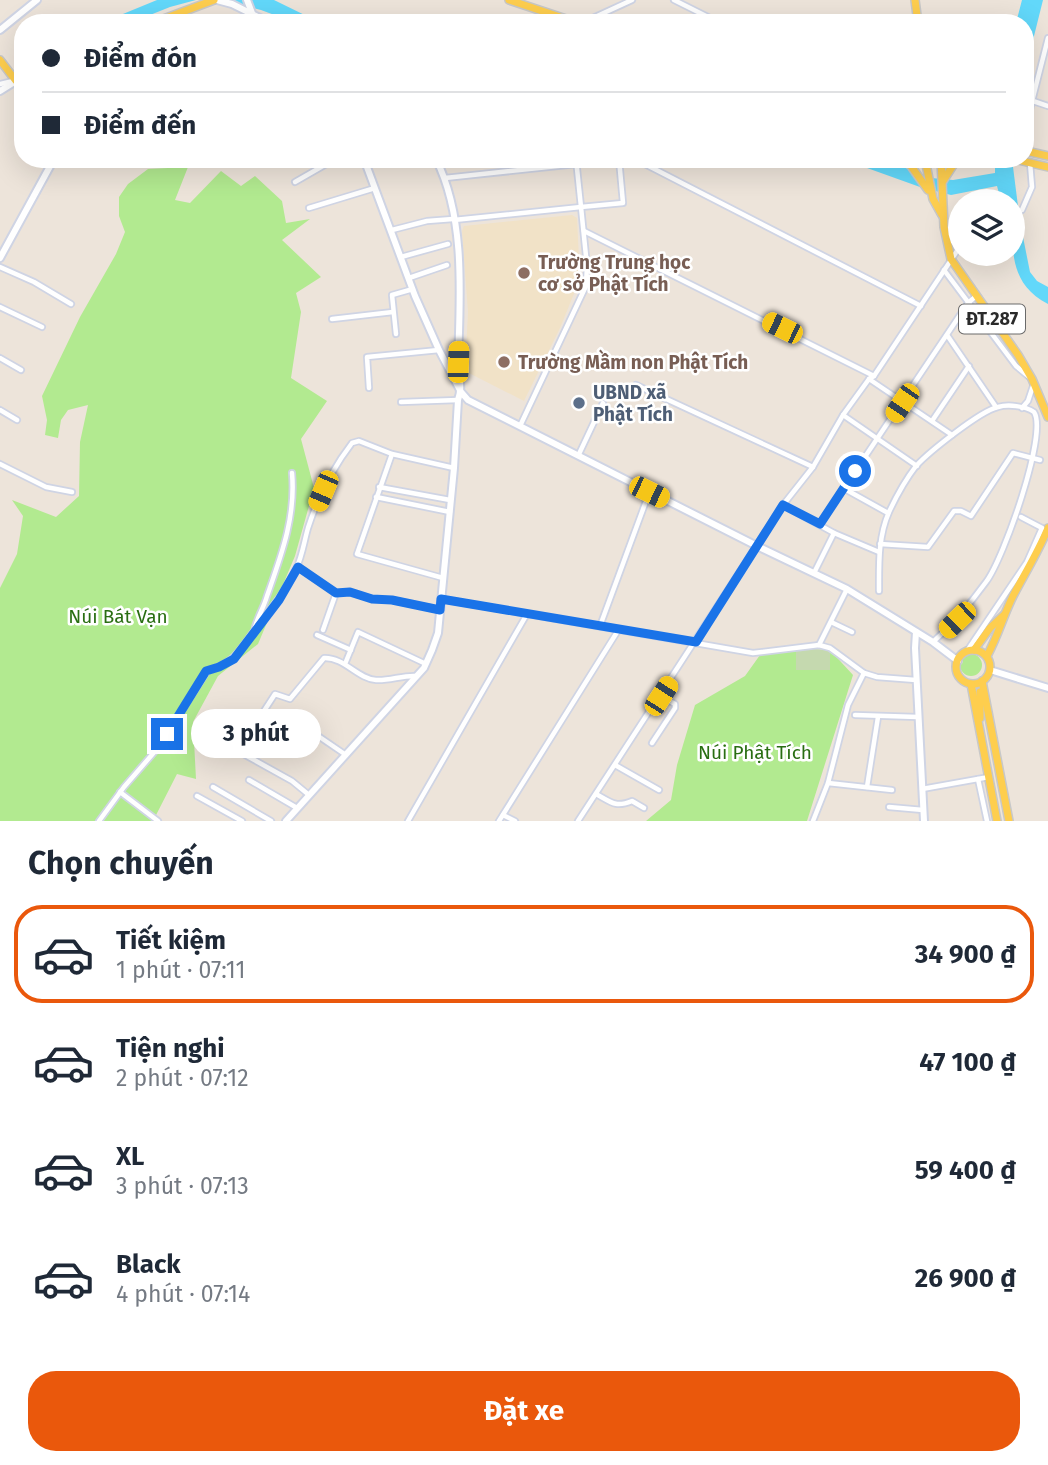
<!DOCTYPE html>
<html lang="vi">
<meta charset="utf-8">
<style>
:root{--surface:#fff;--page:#f2f2f3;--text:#1f2937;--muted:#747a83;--line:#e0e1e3;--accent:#ea580c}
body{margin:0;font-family:"Fira Sans",sans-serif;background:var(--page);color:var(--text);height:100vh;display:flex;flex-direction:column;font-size:26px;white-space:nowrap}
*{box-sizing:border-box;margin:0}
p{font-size:23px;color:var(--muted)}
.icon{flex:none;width:38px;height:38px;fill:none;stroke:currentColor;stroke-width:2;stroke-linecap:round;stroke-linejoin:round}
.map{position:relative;height:821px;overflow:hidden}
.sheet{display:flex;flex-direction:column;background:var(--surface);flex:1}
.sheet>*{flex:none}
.top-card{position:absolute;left:14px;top:14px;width:1020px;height:154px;border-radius:28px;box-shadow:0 7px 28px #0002;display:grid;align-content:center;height:154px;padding:0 28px;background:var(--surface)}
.tools{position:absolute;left:948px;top:189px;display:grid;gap:14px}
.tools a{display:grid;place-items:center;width:77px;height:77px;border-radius:50%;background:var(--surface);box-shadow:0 7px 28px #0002;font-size:35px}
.end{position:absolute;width:32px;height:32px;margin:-16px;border:9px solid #1a73e8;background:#fff;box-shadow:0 0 0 4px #fff}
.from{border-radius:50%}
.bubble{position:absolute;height:49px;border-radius:24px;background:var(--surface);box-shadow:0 7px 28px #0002;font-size:23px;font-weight:700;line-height:49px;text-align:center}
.car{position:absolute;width:21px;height:42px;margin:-21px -10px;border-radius:9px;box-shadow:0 0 5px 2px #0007;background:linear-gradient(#f5c518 24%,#345 0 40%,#f5c518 0 76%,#345 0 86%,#f5c518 0)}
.top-card b{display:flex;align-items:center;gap:24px;height:66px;font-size:26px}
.top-card b+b{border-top:2px solid var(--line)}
.top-card i{width:18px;height:18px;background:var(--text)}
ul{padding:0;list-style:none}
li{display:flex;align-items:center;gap:21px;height:98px;margin:0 14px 10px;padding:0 14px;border:4px solid transparent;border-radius:28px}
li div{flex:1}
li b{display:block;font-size:26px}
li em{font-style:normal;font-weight:700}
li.active{border-color:var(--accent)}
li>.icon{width:63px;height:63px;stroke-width:1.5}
h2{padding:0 28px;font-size:32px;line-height:84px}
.cta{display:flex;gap:14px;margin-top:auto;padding:14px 28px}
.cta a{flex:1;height:80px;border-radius:28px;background:var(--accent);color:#fff;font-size:28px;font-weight:700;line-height:80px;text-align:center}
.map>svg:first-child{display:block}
.education{fill:#f1e2c7}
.green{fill:#b2ea90}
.cemetery{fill:#c5d9af}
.water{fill:#62d8fa}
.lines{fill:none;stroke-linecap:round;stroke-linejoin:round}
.street-casing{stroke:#cfd4e4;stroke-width:8}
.secondary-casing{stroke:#cfd4e4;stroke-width:10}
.primary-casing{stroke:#c8c8c8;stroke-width:10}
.street{stroke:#fff;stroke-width:4.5}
.secondary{stroke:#fff;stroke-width:6}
.primary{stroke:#fece4e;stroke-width:7}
.route{stroke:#1a73e8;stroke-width:9}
.education-dot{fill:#8d6e63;stroke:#fff;stroke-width:2.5}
.service-dot{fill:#5c6f8a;stroke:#fff;stroke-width:2.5}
.labels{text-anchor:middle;stroke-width:5;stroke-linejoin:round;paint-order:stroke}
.shield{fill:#fff;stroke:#6a6a6a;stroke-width:2}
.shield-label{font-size:18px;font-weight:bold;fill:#2a2a2a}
.education-label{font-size:19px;font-weight:bold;fill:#785e54;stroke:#fff;text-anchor:start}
.service-label{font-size:19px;font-weight:bold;fill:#4e5e75;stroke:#fff;text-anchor:start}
.park-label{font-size:19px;fill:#296e12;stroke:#fff}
</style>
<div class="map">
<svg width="1048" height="821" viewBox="0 0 1048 821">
<rect width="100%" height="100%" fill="#ede4da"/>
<polygon class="education" points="572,215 577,218 580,279 560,328 524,401 465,371 468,312 462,231 464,226"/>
<g class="green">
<polygon points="188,167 175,200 190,203 221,171 241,186 255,176 282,201 286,223 310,219 282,240 321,277 296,293 301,312 291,378 327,401 301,439 314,488 295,556 258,644 218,676 193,722 196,779 177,774 153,821 0,821 0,588 17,554 23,516 12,500 56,517 79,496 80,442 88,405 68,410 61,420 58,438 45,435 47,420 42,396 80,317 116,254 125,232 119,216 119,197 128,184 148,169"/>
<polygon points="796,648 830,670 830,650 853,675 807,821 646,821 671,800 677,765 695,705 745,676 760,655"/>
<circle cx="971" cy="665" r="11"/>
</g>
<polygon class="cemetery" points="796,648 830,650 830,670 796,670"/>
<g class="water">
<polygon points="157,0 196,0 170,7 130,23 101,23"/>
<polygon points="219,0 274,0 321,23 296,23 261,10"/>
<polygon points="1022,0 1043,0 1026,68 1026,23 1016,23"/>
<path d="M842 159H883L931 178 953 180 995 173V159H1012L1020 222 1030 272 1037 281 1048 287V304C1005 282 1013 242 1013 201H1001L997 186 951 195 920 187Z"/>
</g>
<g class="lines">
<defs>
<g id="street">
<polyline points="674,0 720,23"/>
<polyline points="245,23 248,13"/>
<polyline points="582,23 632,0"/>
<polyline points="0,84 13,81"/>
<polyline points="1033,101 1048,106"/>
<polyline points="1028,151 1027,121 1048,38"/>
<polyline points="576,159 581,207 623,203 619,159"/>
<polyline points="635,159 921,306"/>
<polyline points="445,178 577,164"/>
<polyline points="295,182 335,159"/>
<polyline points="991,201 994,201"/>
<polyline points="309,208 375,188"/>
<polyline points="1013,214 1022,210 1032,187 1030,163"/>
<polyline points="454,220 581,207 587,266 586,286 520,426"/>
<polyline points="392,230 427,221 453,219"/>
<polyline points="584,231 874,376"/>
<polyline points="401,257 448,244"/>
<polyline points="0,267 34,282 71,304"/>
<polyline points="944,270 1016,366 1028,376"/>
<polyline points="409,278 447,265"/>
<polyline points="0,307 42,327"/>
<polyline points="332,319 393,312"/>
<polyline points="396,334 392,295 413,289"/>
<polyline points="947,335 996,407"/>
<polyline points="0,358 21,370"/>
<polyline points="869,379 952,435"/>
<polyline points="636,385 813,467"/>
<polyline points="369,388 367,357 439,350"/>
<polyline points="401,402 458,400"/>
<polyline points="1022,408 1028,401 1033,386"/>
<polyline points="0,410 17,420"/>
<polyline points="843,415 917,466"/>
<polyline points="932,421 969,366"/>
<polyline points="392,454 357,554 443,578"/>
<polyline points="579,454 603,403"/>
<polyline points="0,464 46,487 72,492"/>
<polyline points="379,487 450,500"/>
<polyline points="843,488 888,513"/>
<polyline points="376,497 450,512"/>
<polyline points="783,505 834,533 879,552"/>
<polyline points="1021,517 1042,528"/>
<polyline points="820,524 968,303 975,297"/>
<polyline points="880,544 928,547 954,511 961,511 971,516 1013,453 1040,460"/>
<polyline points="298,567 336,593 350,592 372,599 392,600 440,610"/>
<polyline points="814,573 834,533"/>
<path d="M879 591C879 564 878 537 889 512 896 497 906 479 916 466 929 452 980 411 998 407 1008 404 1025 406 1034 412 1048 433 1004 558 986 582 970 604 953 624 933 642"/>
<polyline points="441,599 753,653 819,645 830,648 864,673 877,677 916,680"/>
<polyline points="831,622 852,632"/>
<polyline points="600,626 649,493"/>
<path d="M255 627C258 616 264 607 267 596 281 556 296 517 292 473"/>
<polyline points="323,630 336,593"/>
<polyline points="317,635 351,650"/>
<polyline points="819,645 847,589"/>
<polyline points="967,651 1027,562 1042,528"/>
<polyline points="345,664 358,632 426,664"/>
<polyline points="855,715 918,717"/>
<polyline points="305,727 346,755"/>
<polyline points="652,743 675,708 675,704 661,696"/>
<polyline points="615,765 659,790"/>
<polyline points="978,779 987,821"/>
<polyline points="249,780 297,808"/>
<polyline points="828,783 892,790"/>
<polyline points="213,787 271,821"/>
<polyline points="867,787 878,717"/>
<polyline points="922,789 989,777"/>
<polyline points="120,792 158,821"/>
<path d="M596 794C611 802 615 808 632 801L644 808"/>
<path d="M309 795 292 781 238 751 275 694 290 699 324 658C344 657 358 679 376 680 389 681 403 675 416 676"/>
<polyline points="197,796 242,821"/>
<polyline points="889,807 923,810"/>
<polyline points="503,815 515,821"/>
<path d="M99 821 124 787 157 749 207 671C234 663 238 652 254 631 269 610 285 593 296 569 302 557 304 542 308 528 318 497 332 469 352 443L359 441 392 454 454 468"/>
<polyline points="408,821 527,614"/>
<polyline points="499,821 619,629"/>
<polyline points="578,821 783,505 813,467 843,415 869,379 874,376 961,245"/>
<polyline points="813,821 828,783 848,705 864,673"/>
</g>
<g id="secondary">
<polyline points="217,0 232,4 270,23"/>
<polyline points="247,0 252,13"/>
<polyline points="0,30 37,0"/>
<polyline points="0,91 16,81 23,89"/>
<polyline points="364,159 415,296 439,350 461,392 468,400 757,546 847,589 933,642 958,661"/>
<polyline points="0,258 54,159"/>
<polyline points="916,632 915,648 924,821"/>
<polyline points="990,670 1048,688"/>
<path d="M286 821 424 668 432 650 438 633 454 468 458 400C463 387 458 376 458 363 460 297 466 219 436 159"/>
</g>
<g id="primary">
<polyline points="509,0 578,23"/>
<polyline points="915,0 918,23"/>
<polyline points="153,23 214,0"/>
<polyline points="0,60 16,81 23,78"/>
<polyline points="1026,151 1048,156"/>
<polyline points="906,159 928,190"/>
<polyline points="925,159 933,199 942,215"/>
<polyline points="941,159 944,227 951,259 1018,355 1032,379 1048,417"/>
<polyline points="1014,159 1048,167"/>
<polyline points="943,181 957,159"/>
<polyline points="974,650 990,628 1004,615"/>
<circle cx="973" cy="667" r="17"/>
<path d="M987 656C998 636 1003 616 1013 596 1025 573 1038 552 1048 528"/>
<polyline points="982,681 1009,821"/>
<polyline points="971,684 997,821"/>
<polyline points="980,718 980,692"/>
</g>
</defs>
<use href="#street" class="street-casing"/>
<use href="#secondary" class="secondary-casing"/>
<use href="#primary" class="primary-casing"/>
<use href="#street" class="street"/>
<use href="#secondary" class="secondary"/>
<use href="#primary" class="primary"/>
</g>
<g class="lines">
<polyline class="route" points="167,734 206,671 219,667 234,659 279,600 298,567 336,593 350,592 372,599 392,600 440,610 441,599 696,642 783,505 820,524 855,471"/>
</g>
<g class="education-dot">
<circle cx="524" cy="273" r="7"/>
<circle cx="504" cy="362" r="7"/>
</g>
<circle class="service-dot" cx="579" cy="403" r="7"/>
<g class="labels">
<rect class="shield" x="959" y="304.5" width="66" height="29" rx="5"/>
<g class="shield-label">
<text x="992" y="325">ĐT.287</text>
</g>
<g class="education-label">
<text x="538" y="269">Trường Trung học<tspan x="538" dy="22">cơ sở Phật Tích</tspan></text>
<text x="518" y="369">Trường Mầm non Phật Tích</text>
</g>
<g class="service-label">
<text x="593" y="399">UBND xã<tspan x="593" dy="22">Phật Tích</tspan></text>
</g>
<g class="park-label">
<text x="118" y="623">Núi Bát Vạn</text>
<text x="755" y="759">Núi Phật Tích</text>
</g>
</g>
</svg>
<div class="tools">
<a><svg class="icon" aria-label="layers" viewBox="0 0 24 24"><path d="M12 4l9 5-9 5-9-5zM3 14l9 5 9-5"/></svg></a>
</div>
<i class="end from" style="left:855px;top:471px"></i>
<i class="end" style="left:167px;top:734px"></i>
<div class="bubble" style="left:191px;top:709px;width:130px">3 phút</div>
<i class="car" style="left:782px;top:328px;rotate:296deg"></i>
<i class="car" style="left:458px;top:362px;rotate:2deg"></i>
<i class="car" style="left:902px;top:403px;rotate:214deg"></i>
<i class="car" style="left:323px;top:491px;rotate:203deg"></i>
<i class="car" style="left:649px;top:492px;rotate:116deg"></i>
<i class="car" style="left:957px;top:620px;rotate:226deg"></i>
<i class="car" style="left:661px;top:696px;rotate:33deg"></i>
<div class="top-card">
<b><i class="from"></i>Điểm đón</b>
<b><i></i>Điểm đến</b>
</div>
</div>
<section class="sheet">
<h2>Chọn chuyến</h2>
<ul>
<li class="active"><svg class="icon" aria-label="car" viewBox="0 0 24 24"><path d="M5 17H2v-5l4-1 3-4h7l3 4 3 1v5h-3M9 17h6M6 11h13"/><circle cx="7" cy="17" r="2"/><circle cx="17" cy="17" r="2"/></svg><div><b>Tiết kiệm</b><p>1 phút · 07:11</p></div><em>34 900 ₫</em></li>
<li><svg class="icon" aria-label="car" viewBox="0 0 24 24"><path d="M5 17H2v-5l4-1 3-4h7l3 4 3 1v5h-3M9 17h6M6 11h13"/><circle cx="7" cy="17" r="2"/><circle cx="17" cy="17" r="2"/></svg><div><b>Tiện nghi</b><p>2 phút · 07:12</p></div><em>47 100 ₫</em></li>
<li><svg class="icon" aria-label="car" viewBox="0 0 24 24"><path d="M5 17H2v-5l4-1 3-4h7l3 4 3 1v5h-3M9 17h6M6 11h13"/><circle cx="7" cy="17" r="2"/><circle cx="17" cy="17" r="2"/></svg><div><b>XL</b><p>3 phút · 07:13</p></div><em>59 400 ₫</em></li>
<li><svg class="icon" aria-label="car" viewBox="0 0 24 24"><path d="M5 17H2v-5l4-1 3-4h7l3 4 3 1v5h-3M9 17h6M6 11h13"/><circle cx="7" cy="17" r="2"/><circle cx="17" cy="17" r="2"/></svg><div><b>Black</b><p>4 phút · 07:14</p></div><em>26 900 ₫</em></li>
</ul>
<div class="cta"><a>Đặt xe</a></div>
</section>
